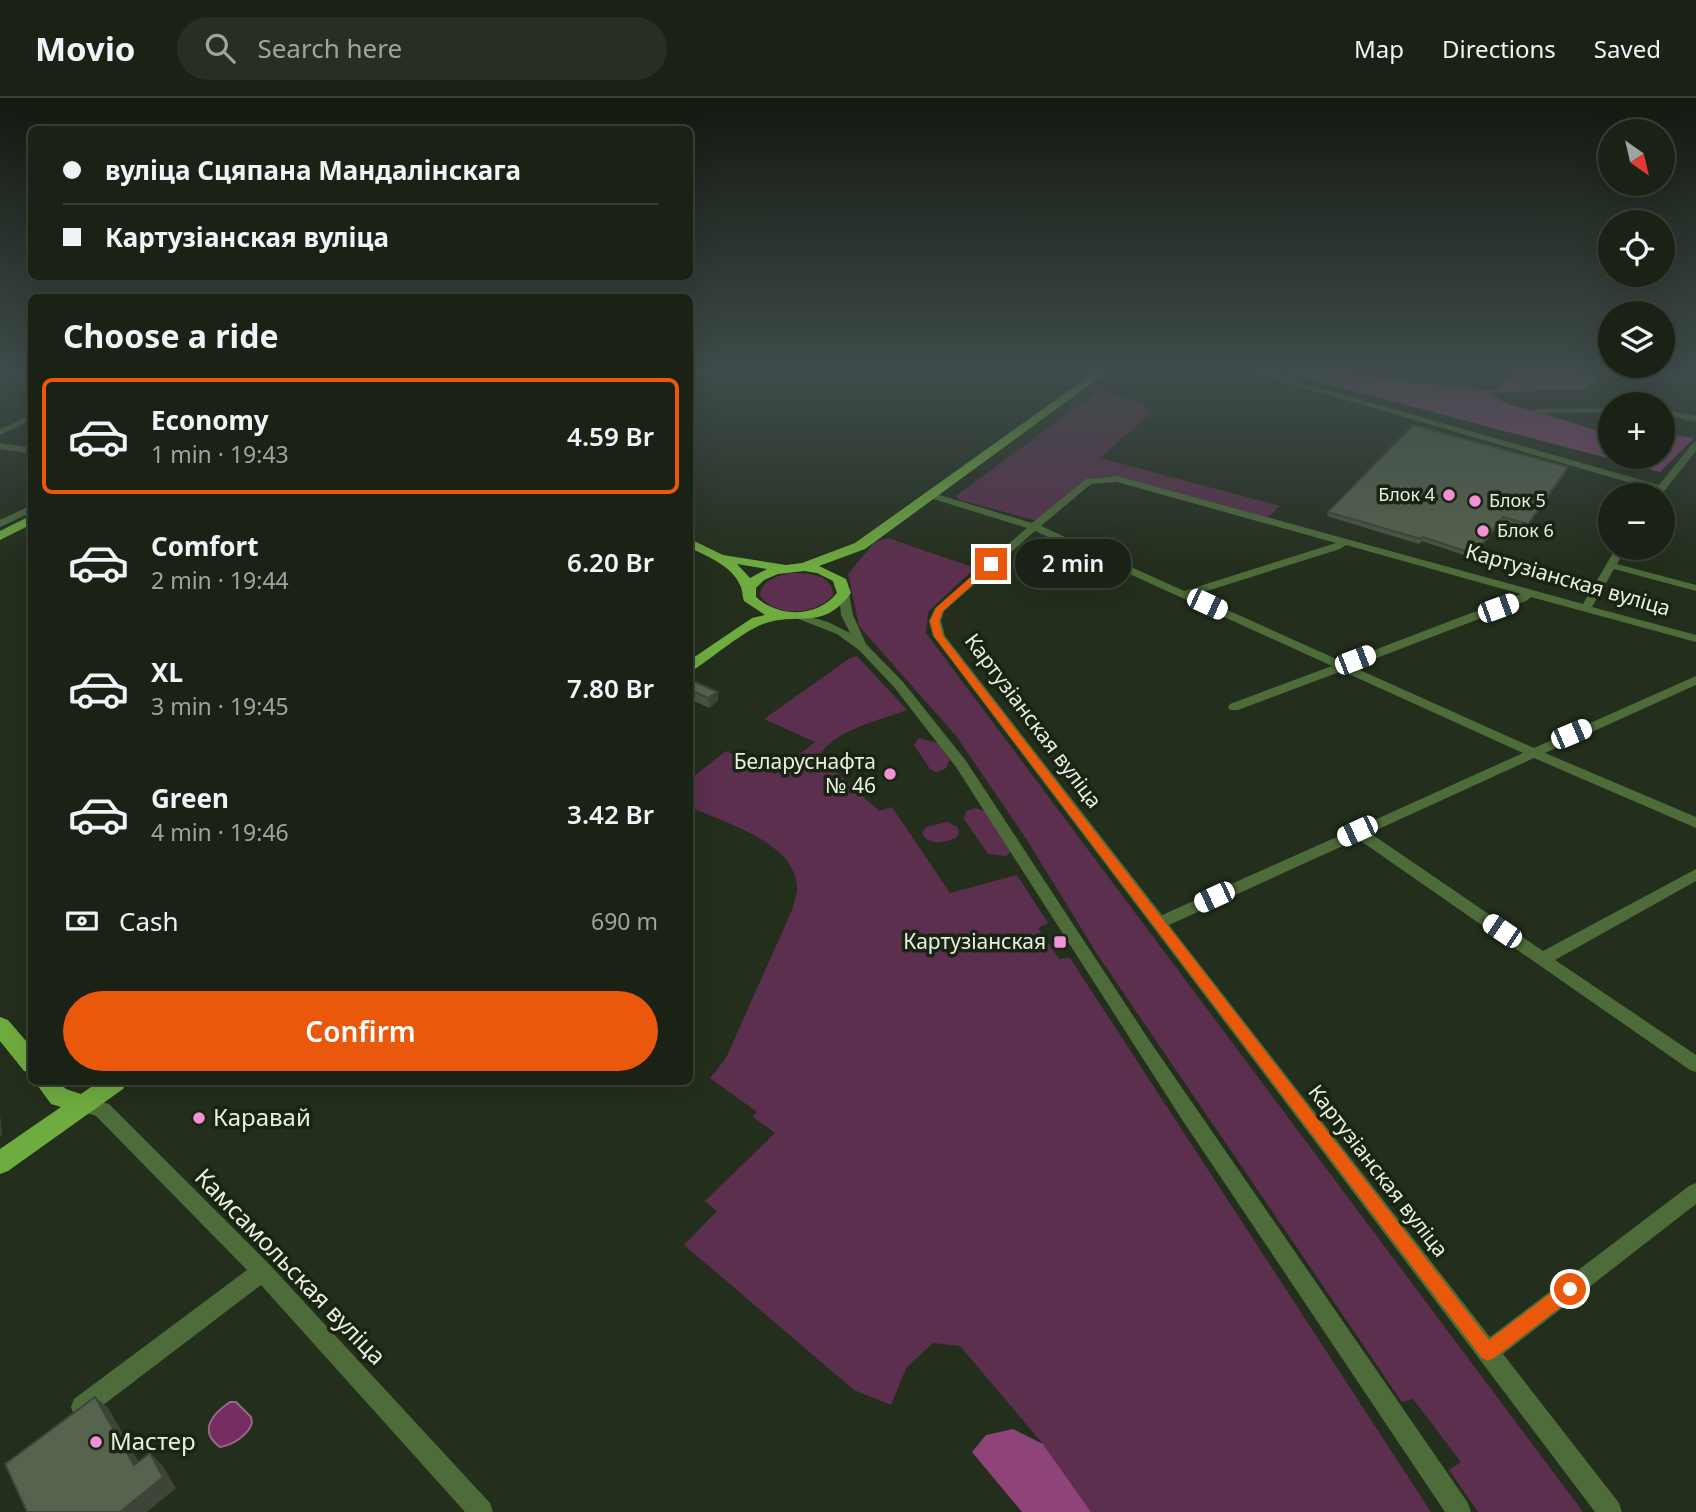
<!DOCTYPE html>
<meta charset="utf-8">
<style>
:root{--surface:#1a2215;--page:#272f22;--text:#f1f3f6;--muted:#9fa4a0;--line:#383f34;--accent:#ea580c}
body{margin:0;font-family:"Noto Sans",sans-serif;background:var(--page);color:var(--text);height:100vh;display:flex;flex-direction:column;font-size:26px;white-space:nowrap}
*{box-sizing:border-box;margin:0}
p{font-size:23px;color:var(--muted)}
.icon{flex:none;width:38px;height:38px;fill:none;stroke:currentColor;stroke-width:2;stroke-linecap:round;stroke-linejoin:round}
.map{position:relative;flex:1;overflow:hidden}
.sheet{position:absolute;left:28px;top:196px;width:665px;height:791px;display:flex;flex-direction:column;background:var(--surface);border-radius:10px;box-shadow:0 7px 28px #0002,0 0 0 2px var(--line)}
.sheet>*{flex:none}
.hud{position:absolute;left:28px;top:28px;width:665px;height:154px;border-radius:10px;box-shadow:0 7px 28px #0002,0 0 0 2px var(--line);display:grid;align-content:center;height:154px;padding:0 35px;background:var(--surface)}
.needle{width:46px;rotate:146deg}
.controls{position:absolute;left:1598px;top:21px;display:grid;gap:14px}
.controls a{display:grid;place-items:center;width:77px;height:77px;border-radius:50%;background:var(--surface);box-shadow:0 7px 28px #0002,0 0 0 2px var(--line);font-size:35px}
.end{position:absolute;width:32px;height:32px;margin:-16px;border:9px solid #ea580c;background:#fff;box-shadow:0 0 0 4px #fff}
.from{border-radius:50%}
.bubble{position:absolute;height:49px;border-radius:24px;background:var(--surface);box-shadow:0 7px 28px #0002,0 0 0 2px var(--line);font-size:23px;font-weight:600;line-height:49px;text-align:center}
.car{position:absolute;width:21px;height:42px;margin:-21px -10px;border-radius:9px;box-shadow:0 0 5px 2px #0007;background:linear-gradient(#fff 24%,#345 0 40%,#fff 0 76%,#345 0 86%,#fff 0)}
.hud b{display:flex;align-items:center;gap:24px;height:66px;font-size:26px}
.hud b+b{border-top:2px solid var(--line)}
.hud i{width:18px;height:18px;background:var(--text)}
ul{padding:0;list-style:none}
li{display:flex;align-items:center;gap:21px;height:116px;margin:0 14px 10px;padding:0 21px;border:4px solid transparent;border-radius:10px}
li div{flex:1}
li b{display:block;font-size:26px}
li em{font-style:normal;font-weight:600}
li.selected{border-color:var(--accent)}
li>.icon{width:63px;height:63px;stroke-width:1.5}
h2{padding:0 35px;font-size:32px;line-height:84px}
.pay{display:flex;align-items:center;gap:18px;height:77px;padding:0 35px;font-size:26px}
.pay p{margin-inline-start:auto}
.cta{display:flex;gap:14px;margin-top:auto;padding:14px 35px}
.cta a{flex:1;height:80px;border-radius:42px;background:var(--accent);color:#fff;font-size:28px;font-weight:600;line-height:80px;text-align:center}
header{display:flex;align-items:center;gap:42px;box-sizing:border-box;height:98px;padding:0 35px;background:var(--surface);border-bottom:2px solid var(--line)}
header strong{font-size:33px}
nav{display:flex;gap:38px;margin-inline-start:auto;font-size:24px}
.search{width:490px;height:63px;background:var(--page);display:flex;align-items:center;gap:18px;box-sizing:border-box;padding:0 24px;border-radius:38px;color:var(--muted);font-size:26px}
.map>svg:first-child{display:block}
.green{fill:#5c2f4e}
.forest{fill:#8f4479}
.water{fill:#762d61;stroke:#986788;stroke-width:2}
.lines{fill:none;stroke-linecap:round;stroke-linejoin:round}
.minor{fill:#4e6c3a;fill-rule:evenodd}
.major{fill:#6fac40;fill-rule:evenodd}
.wall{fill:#4a5543}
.shaded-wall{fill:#3c4537}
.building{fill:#56634e;stroke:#3c4537;stroke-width:2}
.route{fill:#ea580c}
.poi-dot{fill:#f391d5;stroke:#192412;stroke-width:2.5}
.labels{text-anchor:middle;stroke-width:7;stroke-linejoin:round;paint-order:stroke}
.far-poi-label{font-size:18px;fill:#e8efe3;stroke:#192412;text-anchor:start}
.street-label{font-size:21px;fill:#e8efe3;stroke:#192412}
.poi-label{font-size:21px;fill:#e8efe3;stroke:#192412;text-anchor:end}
.near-poi-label{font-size:24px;fill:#e8efe3;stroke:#192412;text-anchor:start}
.near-street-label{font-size:24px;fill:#e8efe3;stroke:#192412}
</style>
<header>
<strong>Movio</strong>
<div class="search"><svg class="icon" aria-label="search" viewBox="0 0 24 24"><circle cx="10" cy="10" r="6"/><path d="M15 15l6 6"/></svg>Search here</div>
<nav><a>Map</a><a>Directions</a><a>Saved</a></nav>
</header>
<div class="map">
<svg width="1696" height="1414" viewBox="0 0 1696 1414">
<rect width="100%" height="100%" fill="#232e1c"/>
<g class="green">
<polygon points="1098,293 1139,303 1152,314 1100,360 1280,408 1268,419 1110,378 1087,381 1039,421 1033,422 957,401 956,398"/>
<polygon points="888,440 975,470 928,514 926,535 1583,1414 1478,1414 1449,1372 1461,1364 1413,1301 1402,1304 1097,856 1027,742 957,639 859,528 848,476 874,445"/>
<path d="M790 475C807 475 833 476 833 497 817 517 776 520 760 498 761 482 777 478 790 475Z"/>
<path d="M857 558 907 612C879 623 835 631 819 658L879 713 892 709 950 795 1017 777 1048 825 1038 830 1059 861 1070 860 1431 1414H1091L1043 1346 960 1248 933 1245 906 1270 891 1307 854 1292 684 1147 717 1113 705 1103 775 1035 753 1019 757 1014 710 980 726 960 792 812C794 805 797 797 797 791 798 745 723 724 690 709V681L726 653 775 676 815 644 764 621 850 560Z"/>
<polygon points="919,640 938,645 950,662 945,671 936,674 930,671 914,647"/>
<polygon points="976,710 985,713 1012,752 1006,758 988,756 964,721 966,713"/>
<path d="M947 724 957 729 959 734 956 740C944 744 930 749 922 735L926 729Z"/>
</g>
<g class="forest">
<polygon points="1281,274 1323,274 1493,293 1518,274 1584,274 1597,280 1583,291 1490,295 1505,305 1610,336 1610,359 1662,359 1663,335 1694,340 1660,374"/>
<polygon points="1013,1331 1043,1346 1091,1414 1022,1414 972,1354 986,1337"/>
</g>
<path class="water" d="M230 1304H236L251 1319 252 1325C248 1337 233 1347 220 1349 198 1333 212 1316 230 1304Z"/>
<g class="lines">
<g class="minor">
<polygon points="1249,274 1263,274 1659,387 1693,345 1696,344 1696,353 1661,397 1651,397 1655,392"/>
<polygon points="1651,274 1666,274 1696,282 1696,286"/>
<polygon points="1610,310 1610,314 1537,315 1533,313 1537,311"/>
<polygon points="1662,311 1696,318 1696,324 1662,316"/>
<polygon points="32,317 32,322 0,337 0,331"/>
<polygon points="0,345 32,350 32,356 0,351"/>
<path d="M1117 378 1583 506 1616 450H1626L1617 466 1696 487V493L1614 471 1592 509 1696 537V544L1531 499 1526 503 1353 569 1534 650 1696 578V587L1545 655 1696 719V730L1534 660 1370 735 1543 853 1696 771V783L1555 862 1696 957V974L1690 972 1358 741 1169 827 1490 1239 1689 1088 1696 1085V1106L1503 1256 1619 1405 1622 1414H1595L933 538 929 523 935 510 1027 430 927 399V395H933L1032 425 1086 381ZM1117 384 1336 445 1184 493 1041 428 1091 386ZM1035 433 1332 568 1230 606 1228 609 1230 612H1238L1342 573 1523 655 1359 729 1352 730 1350 733 1162 817 945 538 941 523 944 513ZM1346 447 1521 496 1343 564 1194 497 1340 451Z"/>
<polygon points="32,407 32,414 0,429 0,422"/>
<polygon points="844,492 849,495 853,517 866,546 903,584 966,663 1149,942 1468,1405 1471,1414 1445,1414 1181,1020 956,669 894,589 859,552 837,536 791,518 797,515 828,524 850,535 841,517 839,495"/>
<polygon points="83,998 109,1006 269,1166 490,1405 493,1414 465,1414 261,1187 90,1317 82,1320 74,1317 71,1309 74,1301 247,1172 96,1018 77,1012 74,1006 77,1000"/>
</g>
<g class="major">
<path d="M1095 274H1107L865 451 819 468 846 481 851 495C822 534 799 513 763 526 744 533 713 559 695 571L690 572V562L752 520 765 517 744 503C742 498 743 492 740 487 732 468 707 458 690 450V441L723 457 786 467 802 465 855 445ZM737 466 767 471 750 480ZM804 473 817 475 833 483 837 495C817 520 779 520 756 499V490L764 482 778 476Z"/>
<polygon points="32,417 32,426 0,442 0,433"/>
<polygon points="0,919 8,922 32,950 32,975 24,973 0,943"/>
<polygon points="35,984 59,984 66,991 81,996 98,984 126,984 123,991 8,1073 0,1076 0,1051 61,1009 51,1006"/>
</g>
</g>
<g class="wall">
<polygon points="1567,373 1526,430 1501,423 1473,460 1422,443 1419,446 1327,418 1328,414"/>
<polygon points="690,585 718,603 709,610 690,601"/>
</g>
<g class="shaded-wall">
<polygon points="1568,369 1567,373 1526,430 1528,426"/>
<polygon points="1503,419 1501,423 1473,460 1474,456"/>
<polygon points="718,594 718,603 709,610 708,600"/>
<polygon points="0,1014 2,1038 0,1038"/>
<polygon points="95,1299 109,1311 147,1379 134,1367"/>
<polygon points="150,1355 162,1367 176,1390 147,1414 120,1414"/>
</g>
<g class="building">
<polygon points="1413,327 1568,369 1528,426 1503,419 1474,456 1423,439 1421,441 1328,414"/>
<polygon points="693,583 718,594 708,600 690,592 690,585"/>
<polygon points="95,1299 134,1367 150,1355 163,1379 120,1414 27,1414 5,1366"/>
</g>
<linearGradient id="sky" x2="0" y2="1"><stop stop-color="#13190f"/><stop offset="0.58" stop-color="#3f4c4b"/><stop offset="1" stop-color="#3f4c4b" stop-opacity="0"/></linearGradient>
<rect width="1696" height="472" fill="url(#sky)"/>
<polygon class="route" points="988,464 995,466 943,513 939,523 943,538 1489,1242 1564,1185 1570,1183 1576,1185 1578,1191 1576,1197 1494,1260 1488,1263 1482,1260 934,538 930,523 936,510"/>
<g class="poi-dot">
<circle cx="1449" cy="397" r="7"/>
<circle cx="1475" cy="403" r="7"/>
<circle cx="1483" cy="433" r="7"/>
<circle cx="890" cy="676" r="7"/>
<rect x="1053" y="837" width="14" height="14" rx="3.5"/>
<circle cx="199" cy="1020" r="7"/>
<circle cx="96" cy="1344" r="7"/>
</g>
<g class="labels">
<g class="far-poi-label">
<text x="1435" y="403" text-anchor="end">Блок 4</text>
<text x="1489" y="409">Блок 5</text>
<text x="1497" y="439">Блок 6</text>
</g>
<g class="street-label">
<text transform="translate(1568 482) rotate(16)" y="7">Картузіанская вуліца</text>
<text transform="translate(1033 623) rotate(53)" y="7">Картузіанская вуліца</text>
<text transform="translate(1378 1073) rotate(52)" y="7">Картузіанская вуліца</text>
</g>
<g class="poi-label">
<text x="876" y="671">Беларуснафта<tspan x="876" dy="24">№ 46</tspan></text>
<text x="1046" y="851">Картузіанская</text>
</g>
<g class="near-poi-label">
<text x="213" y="1028">Каравай</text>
<text x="110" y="1352">Мастер</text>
</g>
<g class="near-street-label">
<text transform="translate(290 1169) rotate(46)" y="8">Камсамольская вуліца</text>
</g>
</g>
</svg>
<div class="controls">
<a><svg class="needle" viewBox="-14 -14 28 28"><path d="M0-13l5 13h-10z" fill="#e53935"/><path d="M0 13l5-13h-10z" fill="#9fa4a0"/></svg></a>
<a><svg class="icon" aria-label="locate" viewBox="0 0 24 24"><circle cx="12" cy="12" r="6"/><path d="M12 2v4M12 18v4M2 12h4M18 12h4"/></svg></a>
<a><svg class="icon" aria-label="layers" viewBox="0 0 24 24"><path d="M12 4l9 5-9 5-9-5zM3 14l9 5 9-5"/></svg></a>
<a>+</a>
<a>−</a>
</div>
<i class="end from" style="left:1570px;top:1191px"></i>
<i class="end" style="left:991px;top:466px"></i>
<div class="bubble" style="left:1015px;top:441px;width:116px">2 min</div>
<i class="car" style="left:1207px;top:506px;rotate:115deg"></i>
<i class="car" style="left:1498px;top:510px;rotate:70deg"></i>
<i class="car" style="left:1355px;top:562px;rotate:69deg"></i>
<i class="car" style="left:1571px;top:636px;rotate:67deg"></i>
<i class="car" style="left:1357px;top:733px;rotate:245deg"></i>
<i class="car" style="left:1214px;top:799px;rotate:245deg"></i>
<i class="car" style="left:1502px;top:833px;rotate:304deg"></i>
<div class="hud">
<b><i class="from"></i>вуліца Сцяпана Мандалінскага</b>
<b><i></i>Картузіанская вуліца</b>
</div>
<section class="sheet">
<h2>Choose a ride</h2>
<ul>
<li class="selected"><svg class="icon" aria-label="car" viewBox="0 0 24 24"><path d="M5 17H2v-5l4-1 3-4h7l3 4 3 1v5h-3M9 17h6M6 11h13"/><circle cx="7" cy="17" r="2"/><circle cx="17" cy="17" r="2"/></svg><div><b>Economy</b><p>1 min · 19:43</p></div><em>4.59 Br</em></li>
<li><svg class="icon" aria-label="car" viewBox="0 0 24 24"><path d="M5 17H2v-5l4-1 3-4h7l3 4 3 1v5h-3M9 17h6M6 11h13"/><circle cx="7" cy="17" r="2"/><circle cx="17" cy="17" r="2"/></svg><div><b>Comfort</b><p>2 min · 19:44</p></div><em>6.20 Br</em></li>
<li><svg class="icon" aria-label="car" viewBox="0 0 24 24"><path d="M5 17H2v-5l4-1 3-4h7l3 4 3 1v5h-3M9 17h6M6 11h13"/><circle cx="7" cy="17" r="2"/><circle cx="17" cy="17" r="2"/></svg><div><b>XL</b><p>3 min · 19:45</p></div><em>7.80 Br</em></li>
<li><svg class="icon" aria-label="car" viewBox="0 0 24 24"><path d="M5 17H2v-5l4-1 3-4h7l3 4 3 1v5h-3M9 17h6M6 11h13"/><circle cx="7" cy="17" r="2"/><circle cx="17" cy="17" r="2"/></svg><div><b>Green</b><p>4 min · 19:46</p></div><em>3.42 Br</em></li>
</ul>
<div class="pay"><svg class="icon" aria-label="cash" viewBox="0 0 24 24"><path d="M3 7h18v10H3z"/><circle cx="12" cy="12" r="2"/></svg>Cash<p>690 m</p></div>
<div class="cta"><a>Confirm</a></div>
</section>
</div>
